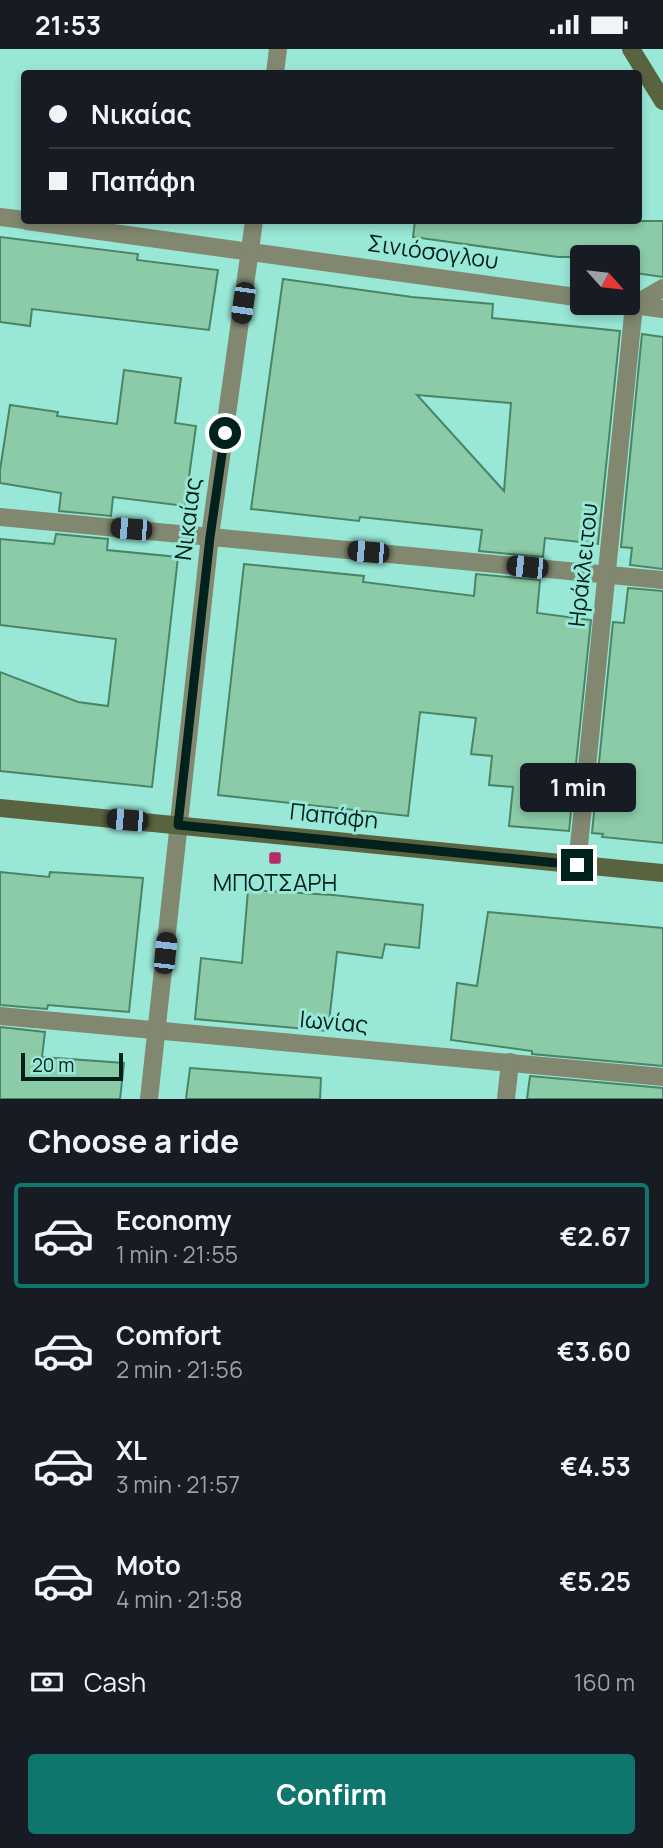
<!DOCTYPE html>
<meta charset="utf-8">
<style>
:root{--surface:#171b24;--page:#20242c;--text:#f1f3f6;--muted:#9ea1a6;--line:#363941;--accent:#0f766e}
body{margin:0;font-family:Manrope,sans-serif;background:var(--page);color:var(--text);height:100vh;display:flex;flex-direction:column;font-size:26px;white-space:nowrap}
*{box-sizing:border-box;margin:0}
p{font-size:23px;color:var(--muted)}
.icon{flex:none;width:38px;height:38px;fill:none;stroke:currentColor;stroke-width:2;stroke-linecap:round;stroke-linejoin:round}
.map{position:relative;height:1050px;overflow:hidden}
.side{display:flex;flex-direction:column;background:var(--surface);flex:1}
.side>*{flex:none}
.guide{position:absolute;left:21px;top:21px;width:621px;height:154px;border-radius:7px;box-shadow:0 4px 10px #0003;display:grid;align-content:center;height:154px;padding:0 28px;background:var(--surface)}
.needle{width:46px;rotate:117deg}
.tools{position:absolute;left:570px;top:196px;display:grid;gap:14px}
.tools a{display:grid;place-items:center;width:70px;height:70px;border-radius:7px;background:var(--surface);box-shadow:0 4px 10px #0003;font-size:35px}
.scale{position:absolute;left:21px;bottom:18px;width:102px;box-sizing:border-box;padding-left:7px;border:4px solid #00211c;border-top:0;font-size:19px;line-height:24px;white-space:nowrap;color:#00211c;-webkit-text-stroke:5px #99e7d7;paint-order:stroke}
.end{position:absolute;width:32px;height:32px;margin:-16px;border:9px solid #00211c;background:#fff;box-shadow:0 0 0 4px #fff}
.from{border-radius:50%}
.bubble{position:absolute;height:49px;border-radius:7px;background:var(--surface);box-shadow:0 4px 10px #0003;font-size:23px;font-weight:700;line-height:49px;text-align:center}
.car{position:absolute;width:21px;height:42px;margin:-21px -10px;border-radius:9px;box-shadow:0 0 5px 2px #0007;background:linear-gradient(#222 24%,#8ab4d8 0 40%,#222 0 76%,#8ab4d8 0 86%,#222 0)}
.guide b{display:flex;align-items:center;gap:24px;height:66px;font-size:26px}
.guide b+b{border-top:2px solid var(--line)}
.guide i{width:18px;height:18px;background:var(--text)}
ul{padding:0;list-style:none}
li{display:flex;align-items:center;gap:21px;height:105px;margin:0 14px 10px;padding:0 14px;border:4px solid transparent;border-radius:7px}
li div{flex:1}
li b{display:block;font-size:26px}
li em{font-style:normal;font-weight:700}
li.current{border-color:var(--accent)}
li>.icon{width:63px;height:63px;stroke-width:1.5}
h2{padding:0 28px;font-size:32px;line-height:84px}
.pay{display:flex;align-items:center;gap:18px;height:77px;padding:0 28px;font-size:26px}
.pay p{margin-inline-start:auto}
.cta{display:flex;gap:14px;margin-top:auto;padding:14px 28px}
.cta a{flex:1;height:80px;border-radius:7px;background:var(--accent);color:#fff;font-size:28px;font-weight:700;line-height:80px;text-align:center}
.status{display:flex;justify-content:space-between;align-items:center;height:49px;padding:0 35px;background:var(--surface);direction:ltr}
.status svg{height:19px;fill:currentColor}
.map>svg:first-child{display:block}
.building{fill:#8ccba8;stroke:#498565;stroke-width:2;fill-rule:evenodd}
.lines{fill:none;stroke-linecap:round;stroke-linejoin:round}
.street{stroke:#81886f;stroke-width:18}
.secondary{stroke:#5a633f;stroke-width:18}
.route{stroke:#00211c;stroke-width:9}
.poi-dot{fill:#b52b67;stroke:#99e7d7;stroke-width:2.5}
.labels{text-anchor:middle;stroke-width:6;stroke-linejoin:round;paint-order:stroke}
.street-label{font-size:23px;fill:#00211c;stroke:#99e7d7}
.poi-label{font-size:23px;fill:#00211c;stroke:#99e7d7}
</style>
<div class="status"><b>21:53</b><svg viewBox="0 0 49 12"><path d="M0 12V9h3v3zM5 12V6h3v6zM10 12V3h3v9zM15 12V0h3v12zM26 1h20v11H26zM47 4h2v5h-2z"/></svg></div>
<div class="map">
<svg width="663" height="1050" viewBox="0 0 663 1050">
<rect width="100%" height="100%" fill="#99e7d7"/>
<g class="building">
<polygon points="415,172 663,172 663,228 628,223 628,208 558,208 413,188"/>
<polygon points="0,188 138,205 137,211 218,221 209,281 32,260 30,277 0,273"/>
<path d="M283 230 412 248 493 255 492 269 620 282 598 495 545 489 543 508 479 502 482 481 360 468 359 472 251 460ZM417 346 511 354 504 442Z"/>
<polygon points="642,285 663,288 663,520 630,516 632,499 621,498"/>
<polygon points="124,321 181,329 175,374 196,377 185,457 113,448 111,467 59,462 61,444 0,434 0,421 10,356 58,363 57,367 117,375"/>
<polygon points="56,485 108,490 107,501 178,508 152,738 0,722 0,623 78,653 108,657 116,590 0,576 0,490 54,495"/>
<polygon points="244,515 364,527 363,533 474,547 476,525 540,531 537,564 591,571 569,782 509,777 513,738 489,736 492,707 471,705 476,669 420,663 408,767 218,746"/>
<polygon points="628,539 663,542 663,794 602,788 603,785 592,784 613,573 624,574"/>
<polygon points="0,823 49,828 50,823 143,829 129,963 48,956 47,960 0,956"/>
<polygon points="248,841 333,846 423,856 419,899 385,895 382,909 337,903 328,982 195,970 201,909 242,914"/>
<polygon points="488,863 663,879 663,1017 532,1005 532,1002 451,991 457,934 477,937"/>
<polygon points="0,978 45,983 42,1008 124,1014 120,1050 0,1050"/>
<polygon points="190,1019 321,1029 320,1050 186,1050"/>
<polygon points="530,1027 663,1039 663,1050 527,1050"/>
</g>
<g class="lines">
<g class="street">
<polyline points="275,24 278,0"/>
<polyline points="0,168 24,171"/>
<polyline points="27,172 583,249"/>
<polyline points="617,254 663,260"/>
<polyline points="0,468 663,531"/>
<polyline points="577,816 634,256 663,239"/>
<polyline points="0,967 663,1028"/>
<polyline points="149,1050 210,487 254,172"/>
<polyline points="506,1050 510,1013"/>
</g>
<g class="secondary">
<polyline points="631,0 663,52"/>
<polyline points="0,759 663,824"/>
</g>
</g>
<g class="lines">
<polyline class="route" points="225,384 210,488 178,776 577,816"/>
</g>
<rect class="poi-dot" x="268" y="802" width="14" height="14" rx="3.5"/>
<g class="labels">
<g class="street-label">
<text transform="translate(433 203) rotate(8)" y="8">Σινιόσογλου</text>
<text transform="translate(188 470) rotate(-83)" y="8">Νικαίας</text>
<text transform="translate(583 516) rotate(-84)" y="8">Ηράκλειτου</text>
<text transform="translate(334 767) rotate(6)" y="8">Παπάφη</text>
<text transform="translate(334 973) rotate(5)" y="8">Ιωνίας</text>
</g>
<g class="poi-label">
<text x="275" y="842">ΜΠΟΤΣΑΡΗ</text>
</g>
</g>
</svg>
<div class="tools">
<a><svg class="needle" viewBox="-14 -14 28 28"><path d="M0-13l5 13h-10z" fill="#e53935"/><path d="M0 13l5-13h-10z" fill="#9ea1a6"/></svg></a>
</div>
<div class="scale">20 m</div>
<i class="end from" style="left:225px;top:384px"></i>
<i class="end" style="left:577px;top:816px"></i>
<div class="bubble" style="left:520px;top:714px;width:116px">1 min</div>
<i class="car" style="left:243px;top:254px;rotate:188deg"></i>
<i class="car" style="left:131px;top:480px;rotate:275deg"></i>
<i class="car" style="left:368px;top:503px;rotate:275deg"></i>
<i class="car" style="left:527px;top:518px;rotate:276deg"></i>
<i class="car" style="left:127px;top:771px;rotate:275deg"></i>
<i class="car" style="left:165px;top:904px;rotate:6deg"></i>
<div class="guide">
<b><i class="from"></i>Νικαίας</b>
<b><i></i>Παπάφη</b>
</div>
</div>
<section class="side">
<h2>Choose a ride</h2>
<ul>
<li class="current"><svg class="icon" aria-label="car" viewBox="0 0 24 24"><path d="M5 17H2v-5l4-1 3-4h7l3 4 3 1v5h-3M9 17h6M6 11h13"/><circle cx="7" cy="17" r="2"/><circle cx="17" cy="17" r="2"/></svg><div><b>Economy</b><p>1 min · 21:55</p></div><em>€2.67</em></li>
<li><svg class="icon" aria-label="car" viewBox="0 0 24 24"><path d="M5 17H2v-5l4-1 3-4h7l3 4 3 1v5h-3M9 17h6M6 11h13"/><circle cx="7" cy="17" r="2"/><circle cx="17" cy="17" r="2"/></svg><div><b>Comfort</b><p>2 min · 21:56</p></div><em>€3.60</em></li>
<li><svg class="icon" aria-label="car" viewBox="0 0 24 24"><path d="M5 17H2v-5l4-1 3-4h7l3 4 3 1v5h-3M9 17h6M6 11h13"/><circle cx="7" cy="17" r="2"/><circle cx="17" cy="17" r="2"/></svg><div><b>XL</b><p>3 min · 21:57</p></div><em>€4.53</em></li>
<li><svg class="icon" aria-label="car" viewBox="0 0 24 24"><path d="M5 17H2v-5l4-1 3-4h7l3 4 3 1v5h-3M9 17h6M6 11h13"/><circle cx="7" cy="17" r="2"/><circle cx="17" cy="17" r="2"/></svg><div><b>Moto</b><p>4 min · 21:58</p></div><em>€5.25</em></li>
</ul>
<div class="pay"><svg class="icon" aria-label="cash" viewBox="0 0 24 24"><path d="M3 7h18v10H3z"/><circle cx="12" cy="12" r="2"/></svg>Cash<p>160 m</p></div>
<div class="cta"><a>Confirm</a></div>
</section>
